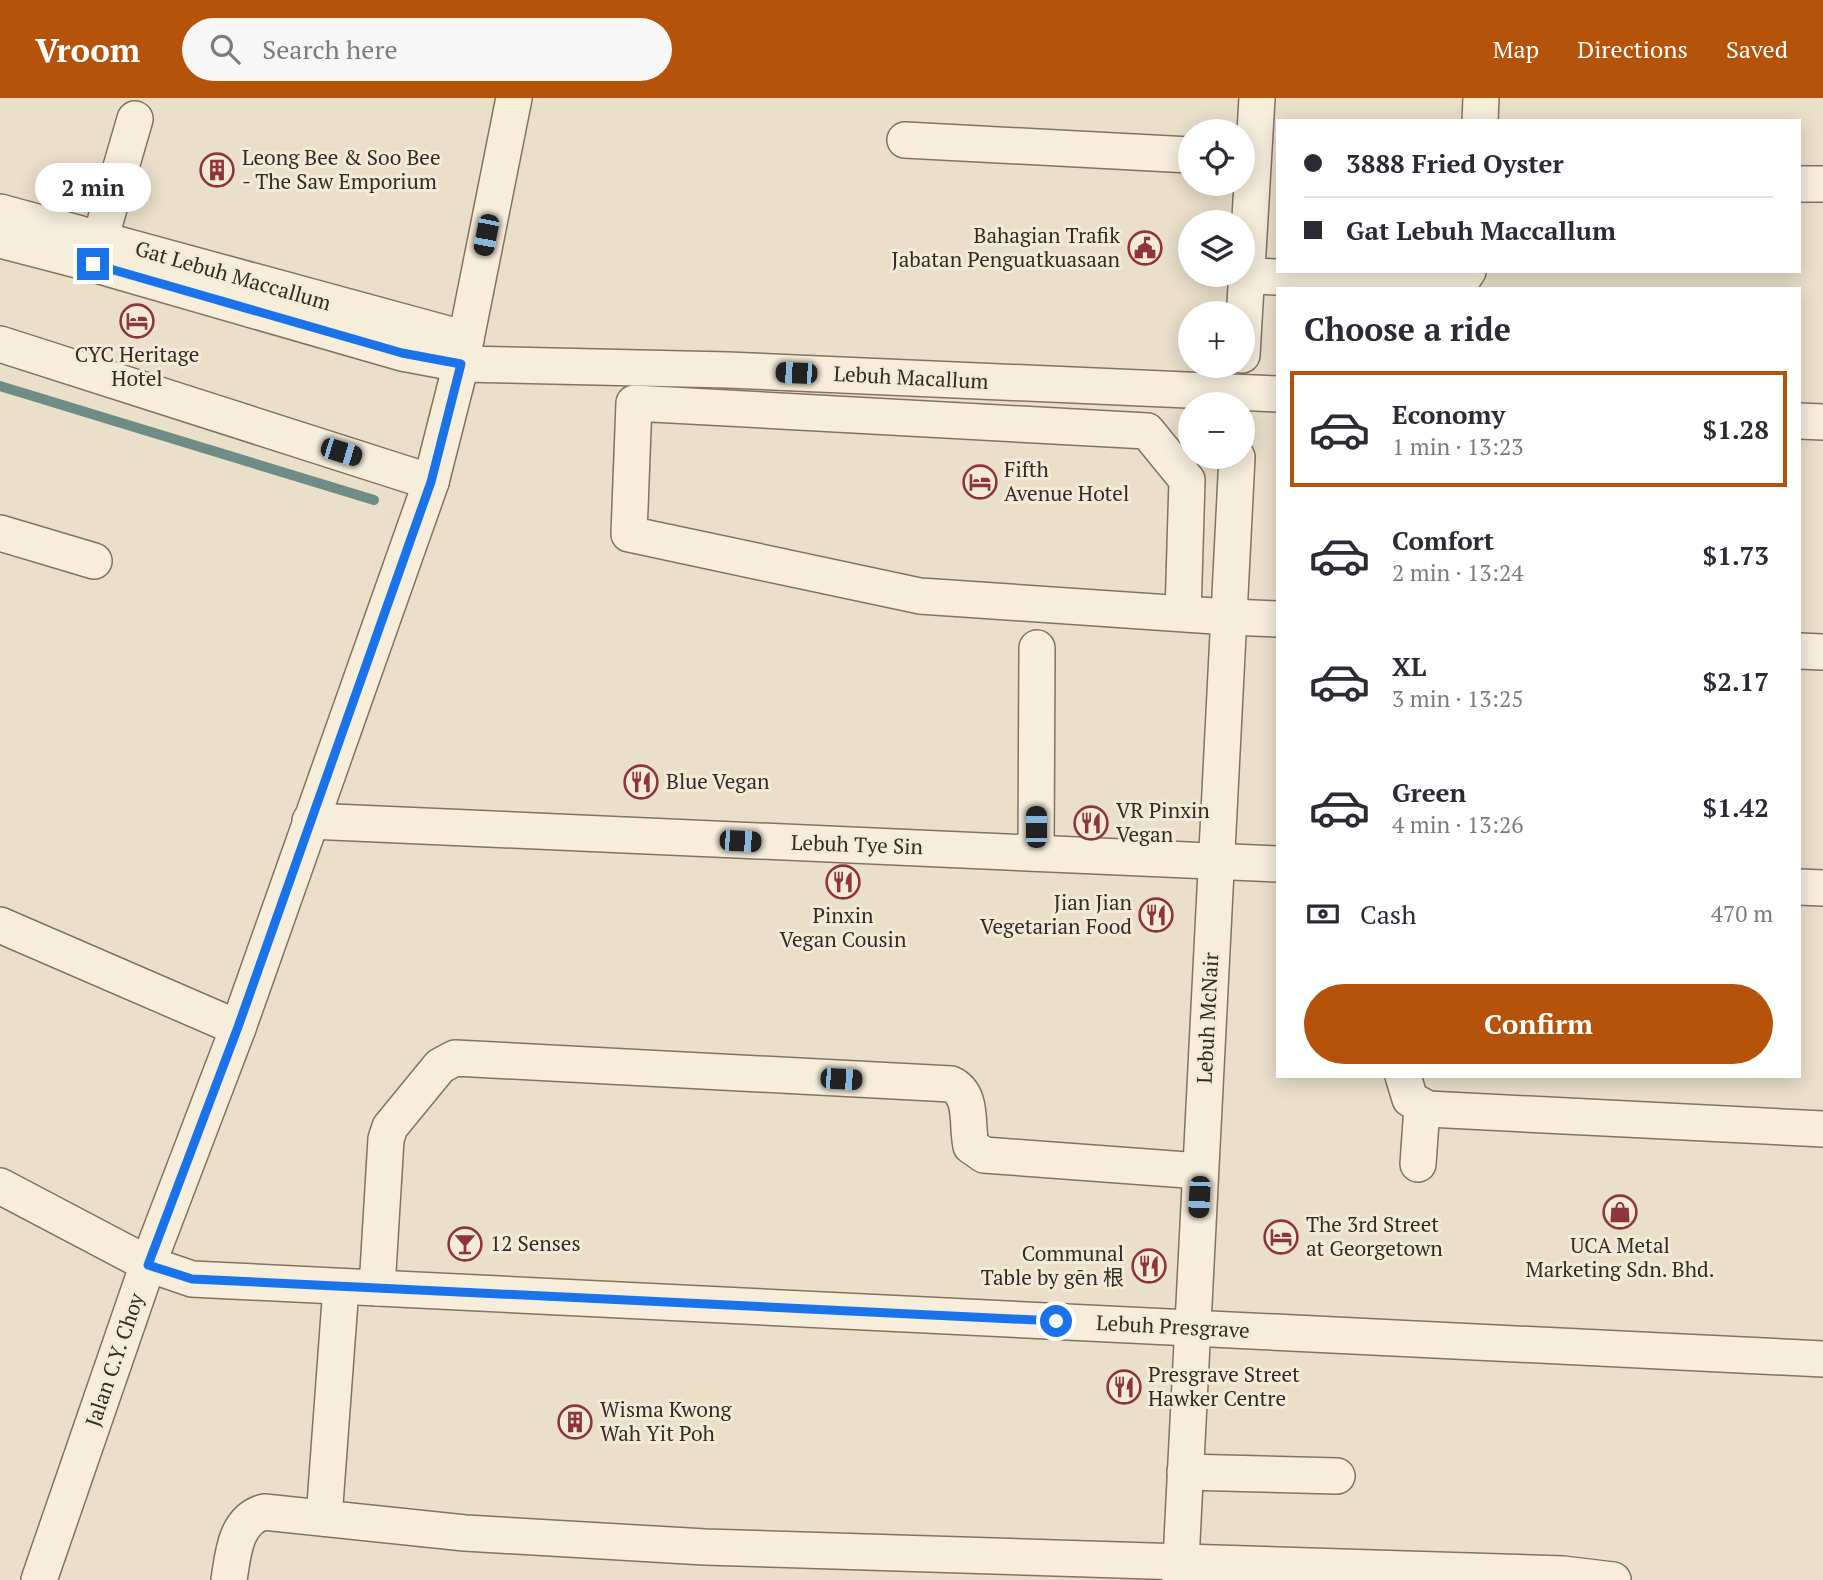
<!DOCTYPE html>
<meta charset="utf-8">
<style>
:root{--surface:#fff;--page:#f7f7f7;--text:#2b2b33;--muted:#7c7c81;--line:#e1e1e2;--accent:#b45309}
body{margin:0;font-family:"PT Serif","Noto Sans SC",serif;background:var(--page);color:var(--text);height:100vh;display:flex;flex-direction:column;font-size:26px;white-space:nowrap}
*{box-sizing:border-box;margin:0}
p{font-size:23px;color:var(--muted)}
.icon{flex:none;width:38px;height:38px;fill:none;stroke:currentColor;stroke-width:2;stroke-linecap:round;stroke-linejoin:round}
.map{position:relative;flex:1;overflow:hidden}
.panel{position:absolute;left:1276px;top:189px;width:525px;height:791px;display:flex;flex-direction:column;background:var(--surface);border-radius:0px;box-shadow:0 4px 18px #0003}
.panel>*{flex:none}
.banner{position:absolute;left:1276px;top:21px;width:525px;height:154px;border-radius:0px;box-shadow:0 4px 18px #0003;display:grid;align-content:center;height:154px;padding:0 28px;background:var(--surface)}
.fabs{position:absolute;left:1178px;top:21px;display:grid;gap:14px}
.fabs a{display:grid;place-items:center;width:77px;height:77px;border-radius:50%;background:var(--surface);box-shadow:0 4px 18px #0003;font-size:35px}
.end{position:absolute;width:32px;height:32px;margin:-16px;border:9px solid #1a73e8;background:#fff;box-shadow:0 0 0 4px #fff}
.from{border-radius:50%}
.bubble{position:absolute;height:49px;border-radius:24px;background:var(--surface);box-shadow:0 4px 18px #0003;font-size:23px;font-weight:700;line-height:49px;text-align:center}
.car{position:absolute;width:21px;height:42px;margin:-21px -10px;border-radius:9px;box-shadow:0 0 5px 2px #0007;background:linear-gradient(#222 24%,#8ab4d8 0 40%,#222 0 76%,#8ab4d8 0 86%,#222 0)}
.banner b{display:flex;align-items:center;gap:24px;height:66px;font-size:26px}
.banner b+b{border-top:2px solid var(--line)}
.banner i{width:18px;height:18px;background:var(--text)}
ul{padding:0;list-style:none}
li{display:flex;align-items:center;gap:21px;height:116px;margin:0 14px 10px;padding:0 14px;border:4px solid transparent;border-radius:0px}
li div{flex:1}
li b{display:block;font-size:26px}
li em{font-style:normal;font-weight:700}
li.active{border-color:var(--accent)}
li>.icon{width:63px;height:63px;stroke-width:1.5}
h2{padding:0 28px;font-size:32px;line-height:84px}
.pay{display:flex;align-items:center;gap:18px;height:77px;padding:0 28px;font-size:26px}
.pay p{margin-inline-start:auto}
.cta{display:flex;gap:14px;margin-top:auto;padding:14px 28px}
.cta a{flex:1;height:80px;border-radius:42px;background:var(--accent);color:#fff;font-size:28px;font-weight:700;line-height:80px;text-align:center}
header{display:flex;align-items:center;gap:42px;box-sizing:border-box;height:98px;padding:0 35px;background:var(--accent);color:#fff}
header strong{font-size:33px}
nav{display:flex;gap:38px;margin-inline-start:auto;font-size:24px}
.search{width:490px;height:63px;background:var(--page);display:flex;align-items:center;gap:18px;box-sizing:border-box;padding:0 24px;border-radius:38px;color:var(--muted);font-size:26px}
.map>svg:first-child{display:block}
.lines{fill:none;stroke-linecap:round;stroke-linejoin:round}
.stream{stroke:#708d85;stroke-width:10}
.minor-casing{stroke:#85725f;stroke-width:38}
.minor{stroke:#f6eddb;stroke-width:35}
.route{stroke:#1a73e8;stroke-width:9}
.labels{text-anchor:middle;stroke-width:6;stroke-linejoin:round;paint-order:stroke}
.poi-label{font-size:21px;fill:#372b21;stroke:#f3ead7;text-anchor:start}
.street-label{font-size:21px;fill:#372b21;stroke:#f3ead7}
</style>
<header>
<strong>Vroom</strong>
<div class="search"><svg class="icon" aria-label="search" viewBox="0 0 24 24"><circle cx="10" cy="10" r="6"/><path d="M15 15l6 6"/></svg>Search here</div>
<nav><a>Map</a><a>Directions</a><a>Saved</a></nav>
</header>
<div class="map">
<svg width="1823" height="1482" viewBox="0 0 1823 1482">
<rect width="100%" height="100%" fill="#eadfc9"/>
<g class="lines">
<polyline class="stream" points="0,288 374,402"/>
<defs>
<g id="minor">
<polyline points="1480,23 1481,0"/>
<polyline points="905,42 1190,57"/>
<polyline points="1799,86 1823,86"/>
<polyline points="0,114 466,241"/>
<polyline points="0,142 93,166 402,255 461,266 728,272 1278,296"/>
<polyline points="94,162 135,21"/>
<polyline points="1248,178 1450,185 1462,182 1468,173"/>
<polyline points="0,246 431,384"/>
<polyline points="1242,257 1257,0"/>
<polyline points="1799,323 1823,324"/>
<polyline points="0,435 94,463"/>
<polyline points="1183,516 1187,382 1147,333 634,305 629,436 920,498 1229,519 1278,521"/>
<polyline points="1799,553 1823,554"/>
<polyline points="310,723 1278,766"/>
<polyline points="1036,755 1037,550"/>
<polyline points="1799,789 1823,790"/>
<polyline points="0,827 238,930"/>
<polyline points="1403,978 1410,1001 1428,1011 1823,1031"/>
<polyline points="1418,1066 1422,1009"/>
<polyline points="0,1088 148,1166 192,1181 1823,1261"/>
<path d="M377 1190 386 1041 390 1029 440 968 455 960 951 986C974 997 966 1027 971 1048L984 1057 1200 1073"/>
<polyline points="1185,1374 1337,1378"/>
<polyline points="324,1420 341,1189"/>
<polyline points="39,1482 148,1166 238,930 431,384 461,266 514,0"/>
<path d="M229 1482C233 1456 235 1422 264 1414L465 1435 705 1449 1563 1476 1613 1482"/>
<polyline points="1180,1482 1237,359"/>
</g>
</defs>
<use href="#minor" class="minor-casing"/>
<use href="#minor" class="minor"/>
</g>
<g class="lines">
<polyline class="route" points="93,166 402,255 461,266 431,384 238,929 148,1167 192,1181 1056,1223"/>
</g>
<defs>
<symbol id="building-ring" viewBox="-11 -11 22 22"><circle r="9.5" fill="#f3ead7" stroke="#8e3539" stroke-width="1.5"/><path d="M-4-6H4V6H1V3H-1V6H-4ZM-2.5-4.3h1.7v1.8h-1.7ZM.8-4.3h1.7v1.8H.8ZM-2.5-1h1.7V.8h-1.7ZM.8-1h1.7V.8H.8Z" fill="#8e3539"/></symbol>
<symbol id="civic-ring" viewBox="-11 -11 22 22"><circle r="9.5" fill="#f3ead7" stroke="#8e3539" stroke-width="1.5"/><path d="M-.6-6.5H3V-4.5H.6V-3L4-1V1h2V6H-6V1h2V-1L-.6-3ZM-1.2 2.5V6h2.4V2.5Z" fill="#8e3539"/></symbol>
<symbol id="hotel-ring" viewBox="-11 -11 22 22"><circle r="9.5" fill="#f3ead7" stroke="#8e3539" stroke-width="1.5"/><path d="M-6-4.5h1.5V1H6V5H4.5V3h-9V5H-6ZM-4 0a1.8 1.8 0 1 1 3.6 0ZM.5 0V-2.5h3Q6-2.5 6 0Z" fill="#8e3539"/></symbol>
<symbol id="restaurant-ring" viewBox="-11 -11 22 22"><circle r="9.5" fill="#f3ead7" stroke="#8e3539" stroke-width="1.5"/><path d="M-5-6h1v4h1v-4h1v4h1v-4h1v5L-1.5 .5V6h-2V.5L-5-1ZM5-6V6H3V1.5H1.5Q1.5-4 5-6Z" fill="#8e3539"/></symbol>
<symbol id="shop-ring" viewBox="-11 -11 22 22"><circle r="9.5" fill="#f3ead7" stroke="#8e3539" stroke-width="1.5"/><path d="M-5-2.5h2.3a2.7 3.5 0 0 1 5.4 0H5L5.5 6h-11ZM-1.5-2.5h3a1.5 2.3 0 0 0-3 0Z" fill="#8e3539"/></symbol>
<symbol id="bar-ring" viewBox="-11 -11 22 22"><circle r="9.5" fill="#f3ead7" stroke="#8e3539" stroke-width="1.5"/><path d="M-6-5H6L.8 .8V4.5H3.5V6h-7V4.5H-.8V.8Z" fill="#8e3539"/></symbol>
</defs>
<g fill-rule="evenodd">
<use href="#building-ring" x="198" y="53" width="38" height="38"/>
<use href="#civic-ring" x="1126" y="131" width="38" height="38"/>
<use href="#hotel-ring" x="118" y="204" width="38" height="38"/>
<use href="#hotel-ring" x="961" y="365" width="38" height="38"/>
<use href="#restaurant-ring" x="622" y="665" width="38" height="38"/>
<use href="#restaurant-ring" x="1072" y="706" width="38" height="38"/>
<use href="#restaurant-ring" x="824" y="765" width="38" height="38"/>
<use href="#restaurant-ring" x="1137" y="798" width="38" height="38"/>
<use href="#shop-ring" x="1601" y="1095" width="38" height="38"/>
<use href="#hotel-ring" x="1262" y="1120" width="38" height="38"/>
<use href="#bar-ring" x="446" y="1127" width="38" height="38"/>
<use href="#restaurant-ring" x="1130" y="1149" width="38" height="38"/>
<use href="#restaurant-ring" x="1105" y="1270" width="38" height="38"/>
<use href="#building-ring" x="556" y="1305" width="38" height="38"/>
</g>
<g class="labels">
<g class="poi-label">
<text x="242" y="67">Leong Bee &amp; Soo Bee<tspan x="242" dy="24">- The Saw Emporium</tspan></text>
<text x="1120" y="145" text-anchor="end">Bahagian Trafik<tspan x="1120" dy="24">Jabatan Penguatkuasaan</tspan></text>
<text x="137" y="264" text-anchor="middle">CYC Heritage<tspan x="137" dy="24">Hotel</tspan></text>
<text x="1004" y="379">Fifth<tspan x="1004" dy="24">Avenue Hotel</tspan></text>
<text x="666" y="691">Blue Vegan</text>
<text x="1116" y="720">VR Pinxin<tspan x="1116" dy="24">Vegan</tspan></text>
<text x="1132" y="812" text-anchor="end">Jian Jian<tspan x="1132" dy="24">Vegetarian Food</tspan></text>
<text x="843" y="825" text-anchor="middle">Pinxin<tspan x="843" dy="24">Vegan Cousin</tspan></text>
<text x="1306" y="1134">The 3rd Street<tspan x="1306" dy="24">at Georgetown</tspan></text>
<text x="490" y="1153">12 Senses</text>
<text x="1620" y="1155" text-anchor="middle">UCA Metal<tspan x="1620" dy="24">Marketing Sdn. Bhd.</tspan></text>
<text x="1124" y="1163" text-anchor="end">Communal<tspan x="1124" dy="24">Table by gēn 根</tspan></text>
<text x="1148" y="1284">Presgrave Street<tspan x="1148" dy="24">Hawker Centre</tspan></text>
<text x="600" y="1319">Wisma Kwong<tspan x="600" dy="24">Wah Yit Poh</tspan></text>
</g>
<g class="street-label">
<text transform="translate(233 178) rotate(16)" y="7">Gat Lebuh Maccallum</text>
<text transform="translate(911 280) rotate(3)" y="7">Lebuh Macallum</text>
<text transform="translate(857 747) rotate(2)" y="7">Lebuh Tye Sin</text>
<text transform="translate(1208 920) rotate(-87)" y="7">Lebuh McNair</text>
<text transform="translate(1173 1229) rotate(3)" y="7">Lebuh Presgrave</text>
<text transform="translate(115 1262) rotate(-71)" y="7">Jalan C.Y. Choy</text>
</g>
</g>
</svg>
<div class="fabs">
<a><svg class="icon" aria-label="locate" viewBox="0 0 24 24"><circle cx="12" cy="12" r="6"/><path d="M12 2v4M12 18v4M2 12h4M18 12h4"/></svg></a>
<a><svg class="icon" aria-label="layers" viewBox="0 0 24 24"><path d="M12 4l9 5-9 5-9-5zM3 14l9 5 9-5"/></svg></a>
<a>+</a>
<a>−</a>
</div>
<i class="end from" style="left:1056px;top:1223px"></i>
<i class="end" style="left:93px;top:166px"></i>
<div class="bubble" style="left:35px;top:65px;width:116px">2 min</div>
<i class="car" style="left:486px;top:137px;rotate:191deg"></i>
<i class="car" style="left:796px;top:275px;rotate:272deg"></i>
<i class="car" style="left:341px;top:354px;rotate:107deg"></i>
<i class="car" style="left:1036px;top:729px;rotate:0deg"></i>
<i class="car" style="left:740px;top:743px;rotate:93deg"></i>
<i class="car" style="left:841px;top:981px;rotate:93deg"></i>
<i class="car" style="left:1199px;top:1099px;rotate:183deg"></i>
<div class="banner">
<b><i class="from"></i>3888 Fried Oyster</b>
<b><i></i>Gat Lebuh Maccallum</b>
</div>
<section class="panel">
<h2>Choose a ride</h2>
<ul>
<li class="active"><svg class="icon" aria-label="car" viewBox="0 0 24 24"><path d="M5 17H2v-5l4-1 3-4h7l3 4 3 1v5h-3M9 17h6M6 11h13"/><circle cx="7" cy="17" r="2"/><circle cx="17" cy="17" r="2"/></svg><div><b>Economy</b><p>1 min · 13:23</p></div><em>$1.28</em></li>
<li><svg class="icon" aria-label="car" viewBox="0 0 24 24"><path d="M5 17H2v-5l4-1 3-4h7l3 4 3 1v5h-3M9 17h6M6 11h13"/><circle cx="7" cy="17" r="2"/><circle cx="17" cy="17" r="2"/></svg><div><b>Comfort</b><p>2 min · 13:24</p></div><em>$1.73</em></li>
<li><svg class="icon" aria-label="car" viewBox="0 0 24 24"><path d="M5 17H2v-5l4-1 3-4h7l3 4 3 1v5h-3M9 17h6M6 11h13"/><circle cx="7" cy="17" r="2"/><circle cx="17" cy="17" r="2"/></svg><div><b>XL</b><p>3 min · 13:25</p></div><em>$2.17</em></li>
<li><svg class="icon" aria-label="car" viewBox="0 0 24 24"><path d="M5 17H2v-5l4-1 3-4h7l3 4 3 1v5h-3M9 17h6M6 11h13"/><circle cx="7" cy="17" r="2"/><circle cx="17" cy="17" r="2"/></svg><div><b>Green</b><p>4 min · 13:26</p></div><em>$1.42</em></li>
</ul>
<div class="pay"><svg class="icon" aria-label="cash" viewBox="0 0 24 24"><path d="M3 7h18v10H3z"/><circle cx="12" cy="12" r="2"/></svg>Cash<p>470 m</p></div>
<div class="cta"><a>Confirm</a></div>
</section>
</div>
